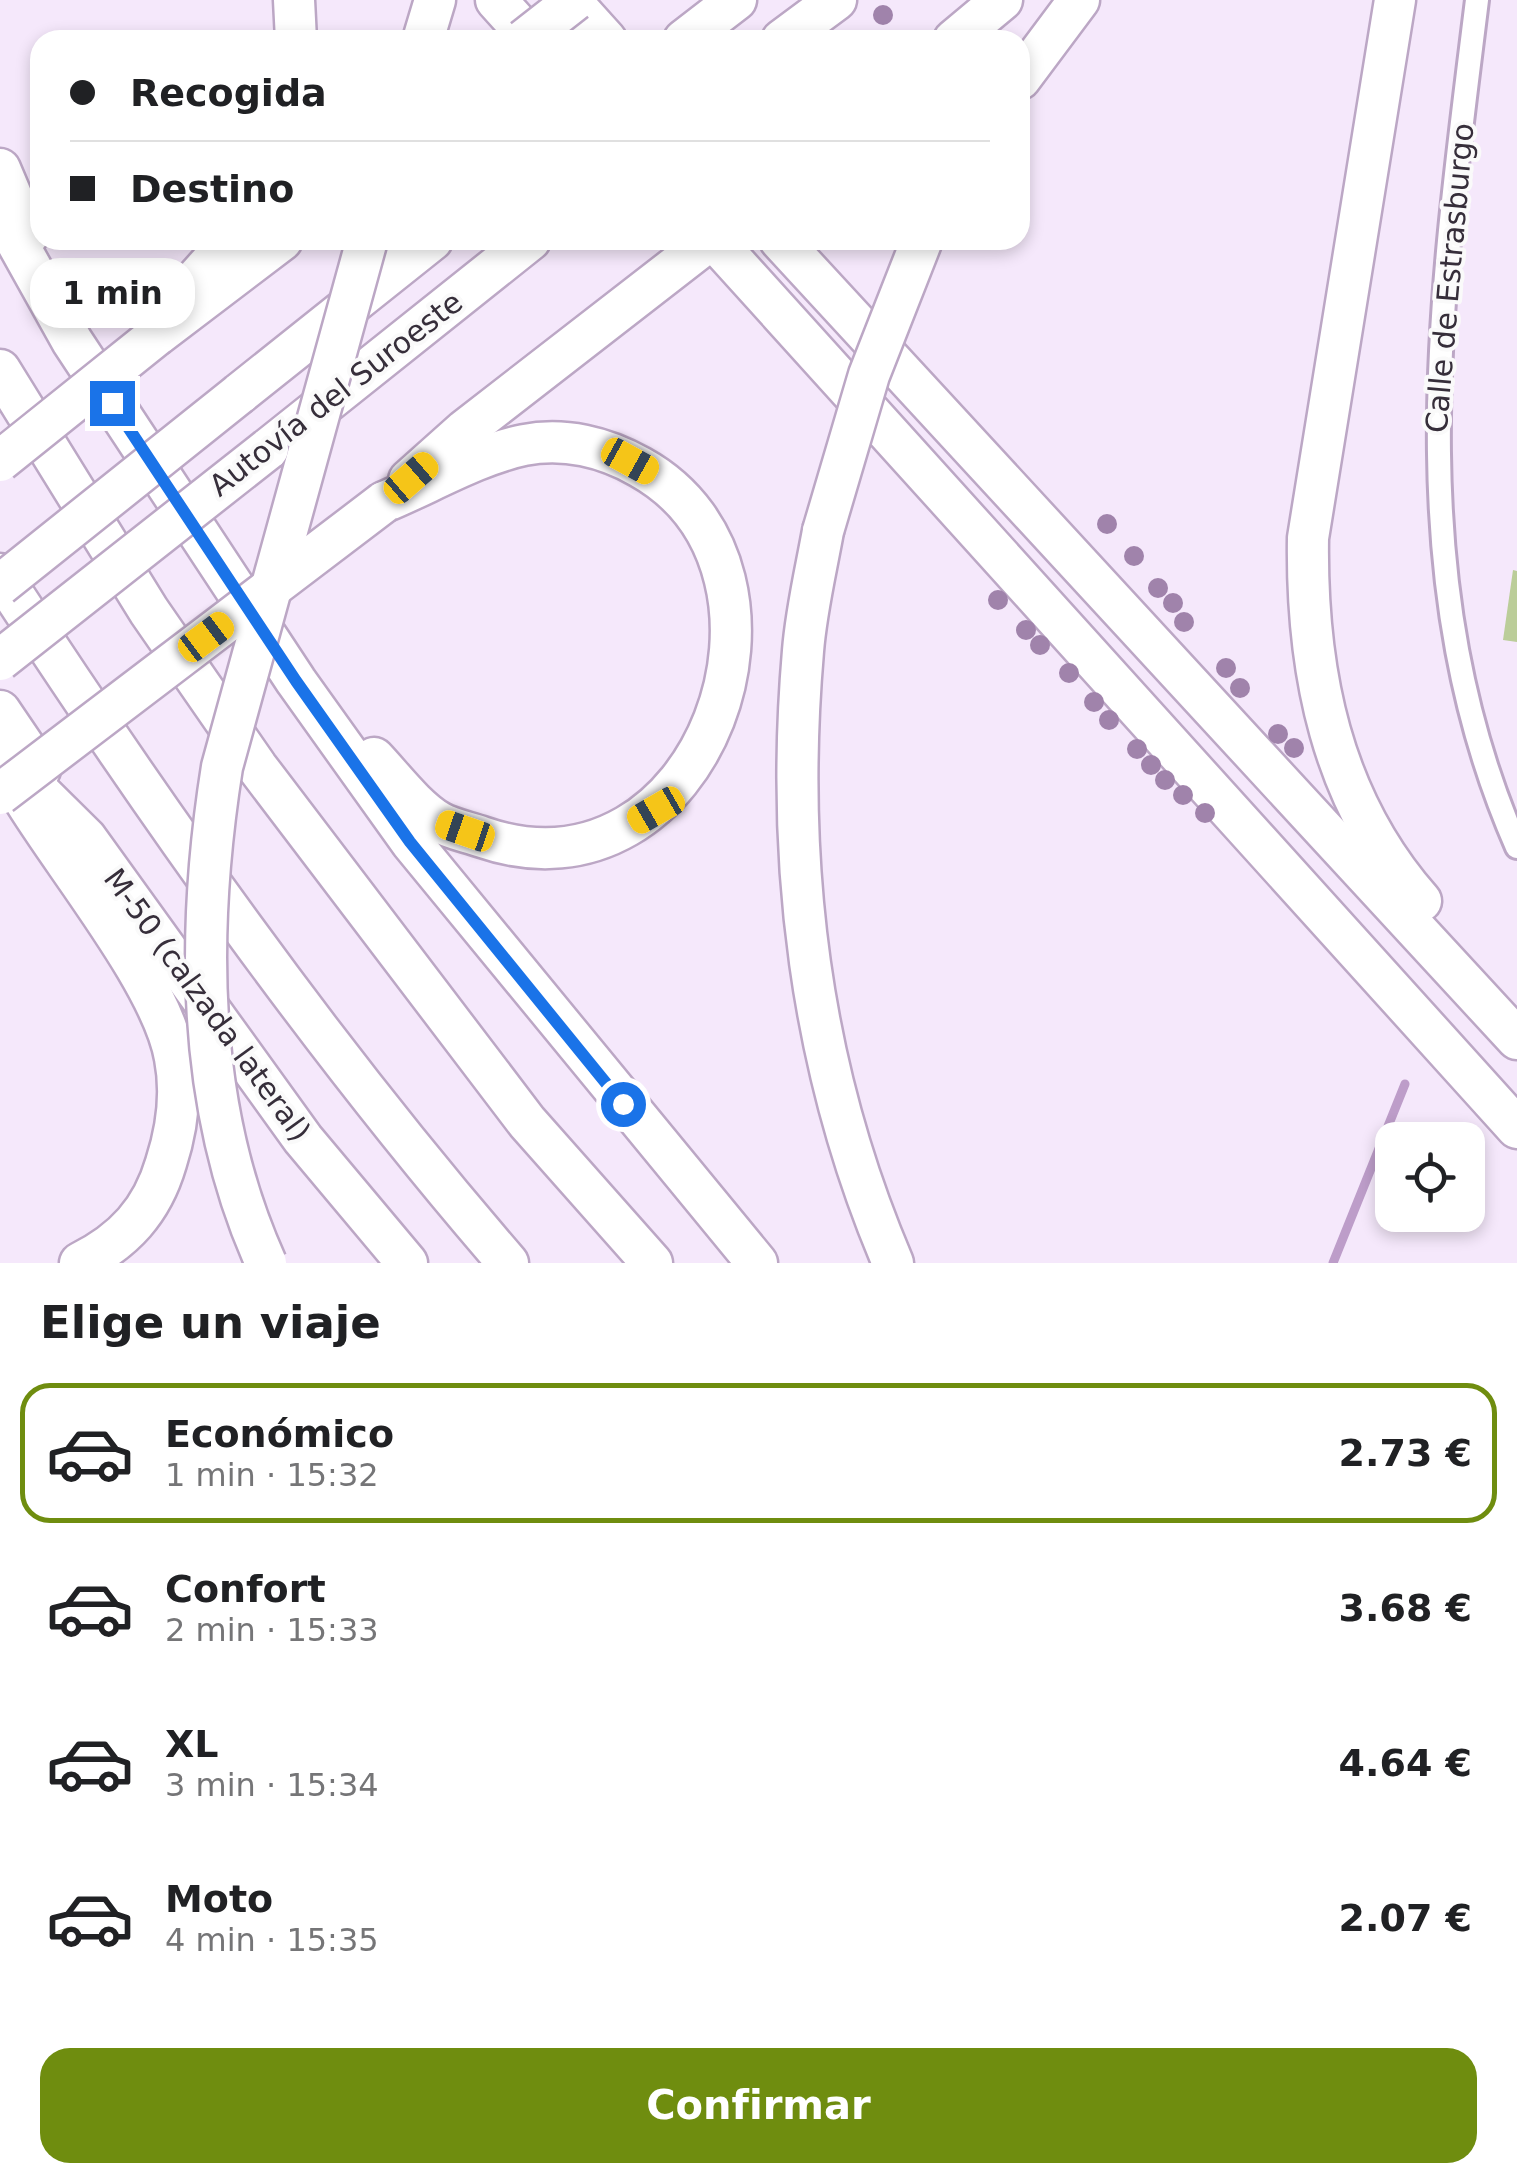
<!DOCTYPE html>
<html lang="es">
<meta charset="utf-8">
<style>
:root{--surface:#fff;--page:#f6f6f6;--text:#202124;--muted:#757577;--line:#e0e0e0;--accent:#6f8d0f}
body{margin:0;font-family:"DejaVu Sans",sans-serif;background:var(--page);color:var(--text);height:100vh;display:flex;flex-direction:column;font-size:38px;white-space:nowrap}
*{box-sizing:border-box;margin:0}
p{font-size:32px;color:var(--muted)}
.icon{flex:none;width:55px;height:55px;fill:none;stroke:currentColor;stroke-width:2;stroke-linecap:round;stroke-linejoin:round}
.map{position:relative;height:1263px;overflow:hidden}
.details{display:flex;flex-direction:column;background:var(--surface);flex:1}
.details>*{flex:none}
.guide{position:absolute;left:30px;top:30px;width:1000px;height:220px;border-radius:30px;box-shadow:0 5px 15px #0003;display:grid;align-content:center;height:220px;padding:0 40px;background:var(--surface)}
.tools{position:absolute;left:1375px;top:1122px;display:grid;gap:20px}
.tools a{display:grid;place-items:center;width:110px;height:110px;border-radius:20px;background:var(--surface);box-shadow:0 5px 15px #0003;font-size:50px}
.end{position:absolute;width:45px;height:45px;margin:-22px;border:12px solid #1a73e8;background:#fff;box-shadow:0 0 0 5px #fff}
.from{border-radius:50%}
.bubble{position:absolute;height:70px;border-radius:30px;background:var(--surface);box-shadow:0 5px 15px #0003;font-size:32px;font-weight:600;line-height:70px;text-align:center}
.car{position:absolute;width:30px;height:60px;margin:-30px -15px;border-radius:12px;box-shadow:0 0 8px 2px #0007;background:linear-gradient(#f5c518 24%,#345 0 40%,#f5c518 0 76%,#345 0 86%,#f5c518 0)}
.guide b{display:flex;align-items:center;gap:35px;height:95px;font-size:38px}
.guide b+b{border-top:2px solid var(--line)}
.guide i{width:25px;height:25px;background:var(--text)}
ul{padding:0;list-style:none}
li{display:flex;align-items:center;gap:30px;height:140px;margin:0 20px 15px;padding:0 20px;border:5px solid transparent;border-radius:30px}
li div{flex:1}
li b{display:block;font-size:38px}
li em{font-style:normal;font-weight:600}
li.on{border-color:var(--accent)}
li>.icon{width:90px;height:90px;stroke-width:1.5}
h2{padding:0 40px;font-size:45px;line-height:120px}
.cta{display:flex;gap:20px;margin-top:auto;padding:20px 40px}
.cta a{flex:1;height:115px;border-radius:30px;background:var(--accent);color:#fff;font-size:40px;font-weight:600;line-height:115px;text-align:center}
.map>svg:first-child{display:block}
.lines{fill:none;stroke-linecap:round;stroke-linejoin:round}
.stream{stroke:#bd9dc9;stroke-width:9}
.building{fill:#bbcd99}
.minor-casing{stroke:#bca7c5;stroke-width:28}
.motorway-casing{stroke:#bca7c5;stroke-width:45}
.minor{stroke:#fff;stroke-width:22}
.motorway{stroke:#fff;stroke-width:40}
.motorway-bridge-casing{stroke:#bca7c5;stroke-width:45;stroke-linecap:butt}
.motorway-bridge{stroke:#fff;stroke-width:40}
.tree{fill:#a083ab}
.route{stroke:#1a73e8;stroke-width:12}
.labels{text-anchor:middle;stroke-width:8;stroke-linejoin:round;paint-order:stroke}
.street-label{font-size:30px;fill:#362e3a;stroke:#fafafa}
</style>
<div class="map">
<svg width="1517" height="1263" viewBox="0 0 1517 1263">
<rect width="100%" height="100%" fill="#f5e8fb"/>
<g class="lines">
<polyline class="stream" points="1333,1263 1405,1084"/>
</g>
<polygon class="building" points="1513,570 1517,571 1517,642 1503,640"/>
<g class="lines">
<defs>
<path id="minor" d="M1477 0C1442 285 1397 574 1517 847"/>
<g id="motorway">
<polyline points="294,0 296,40"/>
<polyline points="496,0 532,40"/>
<polyline points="570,0 606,40"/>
<path d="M1395 0 1308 538C1306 671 1331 799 1421 901"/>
<polyline points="423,40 435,0"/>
<polyline points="684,40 736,0"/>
<polyline points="782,40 836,0"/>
<polyline points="954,40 1002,0"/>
<polyline points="1020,79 1079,0"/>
<polyline points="0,169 28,235"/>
<polyline points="0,212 72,341 296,681 411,842 757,1263"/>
<polyline points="714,240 1517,1128"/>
<polyline points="780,240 1517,1039"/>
<polyline points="187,289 231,240"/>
<polyline points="157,335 282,240"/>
<polyline points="0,370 149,611 257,767 527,1122 652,1263"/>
<polyline points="239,394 432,240"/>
<polyline points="268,449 530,240"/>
<polyline points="409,480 465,430 710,240"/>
<path d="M823 531C816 570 806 611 803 651 785 860 810 1069 893 1263"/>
<path d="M0 574C156 813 321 1047 508 1263"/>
<polyline points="0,711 40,770"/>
<polyline points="0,753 86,838 303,1139 407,1263"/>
<path d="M374 758C393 778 415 808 439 822 451 829 468 832 482 837 705 914 825 570 640 467 605 447 564 437 524 445 476 455 428 484 384 502"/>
<path d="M22 796C64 866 162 983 175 1058 182 1094 177 1129 166 1163 152 1211 124 1241 80 1263"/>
</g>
</defs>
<use href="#minor" class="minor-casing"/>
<use href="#motorway" class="motorway-casing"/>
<use href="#minor" class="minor"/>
<use href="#motorway" class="motorway"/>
<defs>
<g id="motorway-bridge">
<polyline points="524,40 575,0"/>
<polyline points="0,461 157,335"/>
<polyline points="823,531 869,375 922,240"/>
<polyline points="0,585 239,394"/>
<polyline points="0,660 268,449"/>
<polyline points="0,794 384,502"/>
<path d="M266 1263C196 1109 196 931 222 767L367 240"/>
</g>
</defs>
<use href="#motorway-bridge" class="motorway-bridge-casing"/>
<use href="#motorway-bridge" class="motorway-bridge"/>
</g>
<g class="tree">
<circle cx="883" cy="15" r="10"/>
<circle cx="1107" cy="524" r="10"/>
<circle cx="1134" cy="556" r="10"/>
<circle cx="1158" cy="588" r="10"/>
<circle cx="998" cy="600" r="10"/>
<circle cx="1173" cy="603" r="10"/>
<circle cx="1184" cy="622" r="10"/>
<circle cx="1026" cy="630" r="10"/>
<circle cx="1040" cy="645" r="10"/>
<circle cx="1226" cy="668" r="10"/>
<circle cx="1069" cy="673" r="10"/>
<circle cx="1240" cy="688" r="10"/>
<circle cx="1094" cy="702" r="10"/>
<circle cx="1109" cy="720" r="10"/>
<circle cx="1278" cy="734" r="10"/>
<circle cx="1294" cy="748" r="10"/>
<circle cx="1137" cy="749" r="10"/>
<circle cx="1151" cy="765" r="10"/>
<circle cx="1165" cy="780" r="10"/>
<circle cx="1183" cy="795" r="10"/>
<circle cx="1205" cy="813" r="10"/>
</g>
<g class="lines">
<polyline class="route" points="112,403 296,681 410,842 623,1104"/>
</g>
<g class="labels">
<g class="street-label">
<text transform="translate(1450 278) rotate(-85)" y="10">Calle de Estrasburgo</text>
<text transform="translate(336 394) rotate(-38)" y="10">Autovía del Suroeste</text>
<text transform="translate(207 1005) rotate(54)" y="10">M-50 (calzada lateral)</text>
</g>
</g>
</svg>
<div class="tools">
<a><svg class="icon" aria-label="locate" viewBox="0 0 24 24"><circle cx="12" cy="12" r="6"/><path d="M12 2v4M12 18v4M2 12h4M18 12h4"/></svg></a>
</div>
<i class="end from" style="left:623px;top:1104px"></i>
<i class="end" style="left:112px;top:403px"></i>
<div class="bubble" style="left:30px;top:258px;width:165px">1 min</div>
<i class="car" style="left:630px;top:461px;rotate:119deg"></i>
<i class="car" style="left:411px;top:478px;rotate:49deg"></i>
<i class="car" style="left:206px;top:637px;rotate:53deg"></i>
<i class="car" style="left:656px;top:810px;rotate:240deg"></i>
<i class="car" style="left:465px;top:831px;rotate:289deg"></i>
<div class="guide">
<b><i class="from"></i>Recogida</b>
<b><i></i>Destino</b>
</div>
</div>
<section class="details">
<h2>Elige un viaje</h2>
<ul>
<li class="on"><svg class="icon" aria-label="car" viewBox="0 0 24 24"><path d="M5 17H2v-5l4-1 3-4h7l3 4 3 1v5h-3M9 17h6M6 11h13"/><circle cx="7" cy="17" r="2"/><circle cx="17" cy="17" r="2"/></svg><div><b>Económico</b><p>1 min · 15:32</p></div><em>2.73 €</em></li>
<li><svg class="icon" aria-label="car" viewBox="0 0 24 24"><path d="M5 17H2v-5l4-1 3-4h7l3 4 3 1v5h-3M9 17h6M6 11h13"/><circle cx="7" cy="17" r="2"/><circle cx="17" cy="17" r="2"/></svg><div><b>Confort</b><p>2 min · 15:33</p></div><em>3.68 €</em></li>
<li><svg class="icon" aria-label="car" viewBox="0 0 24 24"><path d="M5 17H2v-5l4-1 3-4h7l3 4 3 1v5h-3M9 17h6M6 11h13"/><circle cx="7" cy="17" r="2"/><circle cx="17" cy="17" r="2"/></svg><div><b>XL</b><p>3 min · 15:34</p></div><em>4.64 €</em></li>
<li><svg class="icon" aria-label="car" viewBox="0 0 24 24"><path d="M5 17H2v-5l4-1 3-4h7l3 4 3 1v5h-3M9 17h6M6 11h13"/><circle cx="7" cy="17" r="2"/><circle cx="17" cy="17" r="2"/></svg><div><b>Moto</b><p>4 min · 15:35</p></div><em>2.07 €</em></li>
</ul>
<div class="cta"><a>Confirmar</a></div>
</section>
